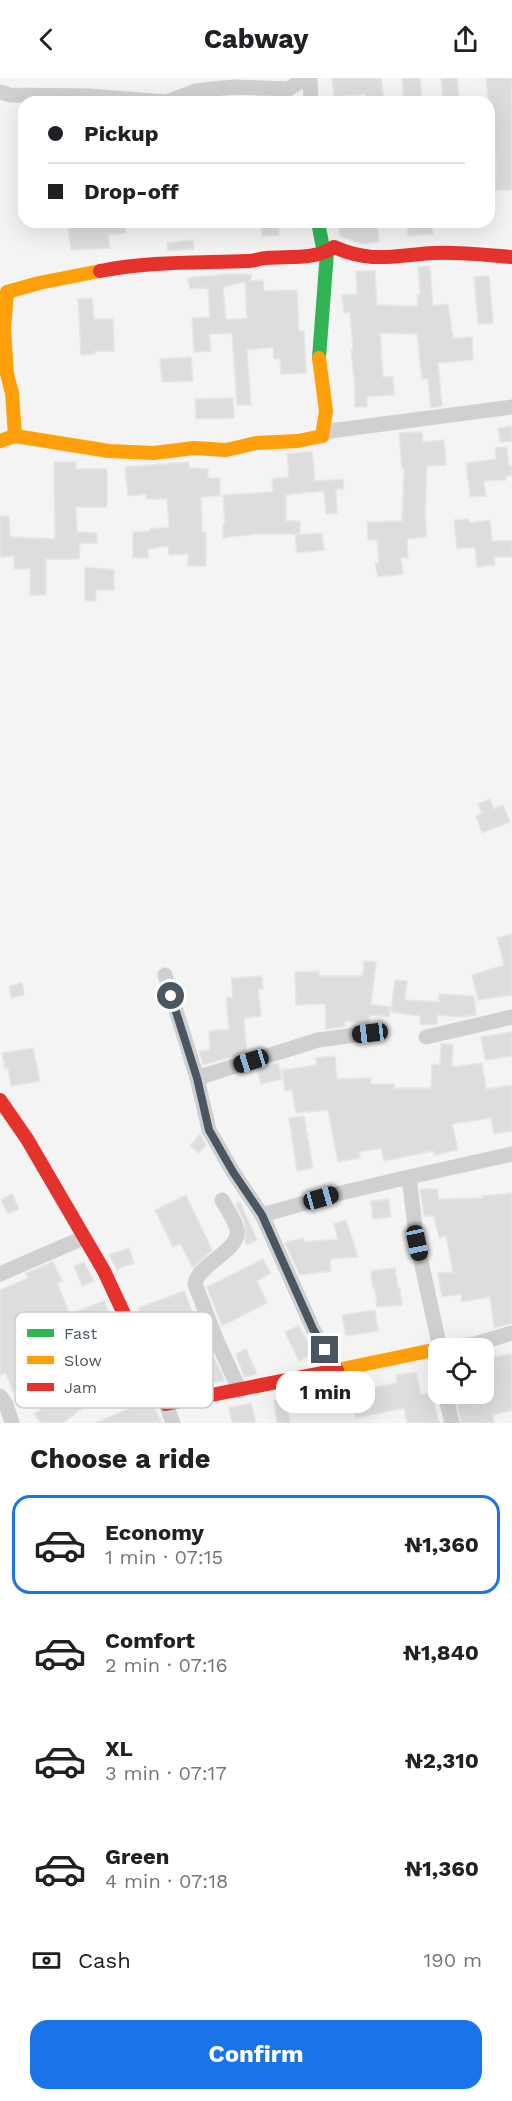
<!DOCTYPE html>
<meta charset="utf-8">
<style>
:root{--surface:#fff;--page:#f6f6f6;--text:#202124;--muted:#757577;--line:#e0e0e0;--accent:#1a73e8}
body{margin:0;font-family:"Work Sans",sans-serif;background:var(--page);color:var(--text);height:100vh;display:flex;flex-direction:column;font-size:22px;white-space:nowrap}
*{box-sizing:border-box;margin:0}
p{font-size:20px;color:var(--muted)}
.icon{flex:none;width:33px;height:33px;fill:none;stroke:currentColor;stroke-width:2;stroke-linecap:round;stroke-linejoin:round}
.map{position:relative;height:1345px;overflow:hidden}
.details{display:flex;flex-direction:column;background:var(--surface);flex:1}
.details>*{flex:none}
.guide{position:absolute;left:18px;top:18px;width:477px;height:132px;border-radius:18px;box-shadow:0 6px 24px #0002;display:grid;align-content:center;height:132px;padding:0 30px;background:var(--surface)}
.fabs{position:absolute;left:428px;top:1260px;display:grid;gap:12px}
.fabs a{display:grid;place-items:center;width:66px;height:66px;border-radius:12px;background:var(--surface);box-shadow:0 6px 24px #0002;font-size:30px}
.end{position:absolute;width:27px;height:27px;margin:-14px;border:8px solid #4a5661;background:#fff;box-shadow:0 0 0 3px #fff}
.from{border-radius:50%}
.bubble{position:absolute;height:42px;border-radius:18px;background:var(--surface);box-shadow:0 6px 24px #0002;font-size:20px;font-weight:700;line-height:42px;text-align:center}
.car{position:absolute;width:18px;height:36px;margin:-18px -9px;border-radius:8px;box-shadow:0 0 4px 2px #0007;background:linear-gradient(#222 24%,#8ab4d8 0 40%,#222 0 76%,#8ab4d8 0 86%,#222 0)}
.guide b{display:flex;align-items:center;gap:21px;height:57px;font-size:22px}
.guide b+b{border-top:2px solid var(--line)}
.guide i{width:15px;height:15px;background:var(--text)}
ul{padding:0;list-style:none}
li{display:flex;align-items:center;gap:18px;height:99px;margin:0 12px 9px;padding:0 18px;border:3px solid transparent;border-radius:18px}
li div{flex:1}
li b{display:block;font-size:22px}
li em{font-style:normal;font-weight:700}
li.active{border-color:var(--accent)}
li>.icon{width:54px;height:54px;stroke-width:1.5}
h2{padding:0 30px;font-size:27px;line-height:72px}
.pay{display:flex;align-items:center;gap:15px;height:66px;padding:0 30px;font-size:22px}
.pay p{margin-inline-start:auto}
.primary-button{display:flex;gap:12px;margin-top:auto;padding:12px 30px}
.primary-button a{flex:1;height:69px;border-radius:18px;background:var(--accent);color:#fff;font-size:24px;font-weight:700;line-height:69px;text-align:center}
header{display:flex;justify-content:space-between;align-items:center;height:78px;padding:0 30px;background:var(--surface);font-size:27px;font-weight:700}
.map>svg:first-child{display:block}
.building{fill:#ddddde;stroke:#e5e6e7;stroke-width:1.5;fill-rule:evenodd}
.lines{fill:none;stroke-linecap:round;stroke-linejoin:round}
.street{stroke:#ced0d2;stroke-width:15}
.fast{stroke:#30b455;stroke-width:14}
.slow{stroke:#ff9f0a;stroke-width:14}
.jam{stroke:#e5322d;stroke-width:14}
.route{stroke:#4a5661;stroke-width:8}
.key{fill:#fff;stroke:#c9ccd0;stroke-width:1.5}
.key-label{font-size:16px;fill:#4a5661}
</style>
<header><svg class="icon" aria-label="back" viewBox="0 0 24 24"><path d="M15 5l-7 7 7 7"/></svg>Cabway<svg class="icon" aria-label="share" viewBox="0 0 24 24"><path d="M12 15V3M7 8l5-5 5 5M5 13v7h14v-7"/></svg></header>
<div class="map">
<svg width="512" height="1345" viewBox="0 0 512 1345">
<rect width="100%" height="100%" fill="#f4f4f4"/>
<g class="building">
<polygon points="332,0 381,0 384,24 366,24 366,16 334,19"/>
<polygon points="402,0 420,0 422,24 404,24"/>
<polygon points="441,0 457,0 459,21 443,22"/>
<polygon points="486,0 512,0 512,112 495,112 496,89 493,41 490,41"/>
<polygon points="67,144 125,144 126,155 108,157 110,170 71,172"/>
<polygon points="261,144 279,144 279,157 262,158"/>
<polygon points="338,144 377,144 379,164 362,166 340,158"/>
<polygon points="407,144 432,144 433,156 408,158"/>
<polygon points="193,162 194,171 168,173 167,165"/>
<polygon points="430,188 433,228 448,226 453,260 472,259 473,282 438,285 442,328 431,330 428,301 422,301 417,256 380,255 383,299 393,299 394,317 367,319 367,329 355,329 355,309 351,272 353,272 350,235 344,235 342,217 357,216 356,193 375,193 377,227 418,228 417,217 420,217 418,189"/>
<path d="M227 196H251V203L263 202 264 213 297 212 299 253H304L306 295 281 296 280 281H274L273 269 247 272 251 327H237L232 255 209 256 211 273 194 274 192 240 210 239 208 210 190 211 188 200ZM245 204 247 240 226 242 223 209Z"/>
<polygon points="489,198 493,245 478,246 474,199"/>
<polygon points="92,220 94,241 113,241 114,273 95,273 95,276 81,277 78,221"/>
<polygon points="191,279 193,303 162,304 160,281"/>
<polygon points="233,320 234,340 196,341 195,321"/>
<polygon points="512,348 512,363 500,364 498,350"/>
<polygon points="422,354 423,364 444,362 446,387 427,388 425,435 427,459 407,461 408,480 401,480 403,496 378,499 375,485 379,485 377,462 368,462 367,444 402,443 404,391 402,391 399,355"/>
<polygon points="507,369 509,388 512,388 512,398 506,398 506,402 484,403 486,418 470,419 466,385 496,381 495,370"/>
<polygon points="312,373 315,403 343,401 344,411 336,411 337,435 326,436 324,413 286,417 286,443 300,443 300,456 256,456 223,460 223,446 225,446 223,417 273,414 272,401 289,399 287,376"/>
<polygon points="54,384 76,384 76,391 107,391 107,429 76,429 77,454 97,455 97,465 80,465 79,481 46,481 46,517 30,517 30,491 14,491 14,478 0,479 0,438 9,438 10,459 55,461"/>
<polygon points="189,384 189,390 208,391 208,400 220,400 220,418 201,419 202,454 206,454 206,488 188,488 188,476 169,477 168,468 148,471 148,480 133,480 133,454 150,453 150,451 169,449 167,421 146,421 146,416 128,418 125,389"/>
<polygon points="469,441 470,445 490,442 492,463 512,463 512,479 494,479 495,487 477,489 475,469 457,471 454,442"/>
<polygon points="322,455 324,472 297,475 295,457"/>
<polygon points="85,489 114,492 114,512 96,512 96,523 85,523"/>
<polygon points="490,721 494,731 503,727 510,744 482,755 476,738 482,735 478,726"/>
<polygon points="512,856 512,917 478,922 472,897 504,887 497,860"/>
<polygon points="364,883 376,884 371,926 391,929 389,939 370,937 369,945 345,943 345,948 326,951 325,926 296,927 295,894 319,893 319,898 363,898"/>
<polygon points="262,898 263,911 258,911 261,938 244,940 247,974 203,987 199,973 210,972 209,953 229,951 226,920 233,919 231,900"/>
<polygon points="395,902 407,903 405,922 439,924 439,916 474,918 476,937 461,939 437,937 437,946 420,947 420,938 391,934"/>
<polygon points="22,905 24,917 11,920 9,908"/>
<polygon points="512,954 512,978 485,982 481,959"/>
<polygon points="441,966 453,966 452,989 482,985 486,1011 512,1007 512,1053 494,1056 491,1040 452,1046 458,1072 434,1077 433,1073 384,1083 381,1070 359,1074 360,1080 338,1084 328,1032 296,1035 292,1012 285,1013 282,992 317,987 316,980 335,978 337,1001 371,1000 371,1006 394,1006 394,1010 431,1010 432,986 440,987"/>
<polygon points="33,970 40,1003 11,1008 8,990 5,991 2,975"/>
<polygon points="278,985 282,1001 261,1006 257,991"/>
<polygon points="304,1038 313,1090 297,1093 289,1040"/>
<polygon points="200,1056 206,1067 199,1075 190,1068"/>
<polygon points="420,1111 438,1111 438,1121 483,1120 482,1118 512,1115 512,1245 494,1250 490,1219 462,1224 461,1216 442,1219 438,1195 453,1194 446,1158 439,1160 434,1138 424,1138"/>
<polygon points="12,1116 19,1131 8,1136 1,1122"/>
<polygon points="186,1117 212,1172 193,1190 180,1165 173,1169 155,1132"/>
<polygon points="389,1121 391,1139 373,1141 371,1123"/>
<polygon points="240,1124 257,1162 247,1167 245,1163 245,1146 236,1126"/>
<polygon points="346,1142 358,1179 330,1181 331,1193 300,1197 285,1165 303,1160 304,1164 338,1161 334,1146"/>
<polygon points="129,1170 134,1185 119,1190 118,1193 109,1177"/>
<polygon points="263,1181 271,1195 257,1203 267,1225 222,1248 207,1209"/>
<polygon points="53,1184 62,1203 57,1205 70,1236 104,1223 112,1241 93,1248 108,1285 79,1297 68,1273 63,1275 49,1240 45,1241 44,1239 21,1249 40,1303 13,1314 6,1295 0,1297 0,1212 28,1200 26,1195"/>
<polygon points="84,1184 94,1203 82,1208 74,1188"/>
<polygon points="395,1190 398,1210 400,1210 402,1227 377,1229 375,1210 373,1211 371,1193"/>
<polygon points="184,1213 204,1264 206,1263 225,1303 195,1308 193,1295 179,1300 165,1262 153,1267 151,1265 138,1230"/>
<polygon points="375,1232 378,1253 346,1258 342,1237"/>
<polygon points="299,1248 314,1276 299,1283 285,1254"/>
<polygon points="246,1271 257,1296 244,1299 236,1276"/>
<polygon points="512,1276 512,1332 493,1337 494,1345 461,1345 455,1316 483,1316 483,1281"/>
<polygon points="416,1294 421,1317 431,1314 439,1345 407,1345 404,1330 356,1340 348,1310 346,1310 345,1304 369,1299 372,1310 397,1305 396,1297"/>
<polygon points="76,1308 89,1325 63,1345 41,1345 34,1336 51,1324 52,1327"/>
<polygon points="286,1320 290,1345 277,1345 274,1322"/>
<polygon points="151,1323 162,1345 95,1345 128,1331"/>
<polygon points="251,1325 256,1345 232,1345 229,1330"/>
</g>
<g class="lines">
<g class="street">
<polyline points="310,0 311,24"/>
<polyline points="0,14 10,17 89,18 166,24 196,13 211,11 237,9 288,11 307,0"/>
<polyline points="322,358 330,353 512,329"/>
<polyline points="165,897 197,1000 209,1052 233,1094 262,1137"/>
<polyline points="426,959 512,939"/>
<polyline points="197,1000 318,962 370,955"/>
<path d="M222 1122C227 1131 235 1142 237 1152 241 1172 196 1188 195 1206L217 1263 240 1313"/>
<polyline points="0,1196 83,1160"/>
<polyline points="440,1270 417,1165 409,1099 512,1076"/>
<polyline points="442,1270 475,1266 512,1255"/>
<polyline points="331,1293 325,1272 313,1251 262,1137 341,1115 409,1099"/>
<polyline points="445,1316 452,1345"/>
<polyline points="0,1318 6,1326 12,1345"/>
<polyline points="166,1326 173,1345"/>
</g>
<polyline class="fast" points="318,144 323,170 327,174 319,280"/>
<g class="slow">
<polyline points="15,358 12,315 7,296 4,251 7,214 39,205 100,193"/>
<polyline points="0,363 15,358 109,373 154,375 194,370 226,372 256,365 298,363 322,358 326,333 319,280"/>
<polyline points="337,1292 438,1271"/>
</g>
<g class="jam">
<path d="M100 193C149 183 199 185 248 183 255 183 260 180 266 180 288 178 316 182 334 169 372 186 395 177 434 175 460 174 486 177 512 179"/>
<polyline points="0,1022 27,1061 104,1193 166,1326 337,1292"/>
</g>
</g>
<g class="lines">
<polyline class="route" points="171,918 197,1000 209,1052 233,1094 262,1137 313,1251 325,1272"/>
</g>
<rect x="15" y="1234" width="198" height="96" rx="9" class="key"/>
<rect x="27" y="1251" width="27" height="8" fill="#30b455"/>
<rect x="27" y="1278" width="27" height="8" fill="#ff9f0a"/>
<rect x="27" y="1305" width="27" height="8" fill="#e5322d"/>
<g class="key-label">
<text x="64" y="1261">Fast</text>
<text x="64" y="1288">Slow</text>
<text x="64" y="1315">Jam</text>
</g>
</svg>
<div class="fabs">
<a><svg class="icon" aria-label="locate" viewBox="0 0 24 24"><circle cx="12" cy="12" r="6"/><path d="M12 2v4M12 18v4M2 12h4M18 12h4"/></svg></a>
</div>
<i class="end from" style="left:171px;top:918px"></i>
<i class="end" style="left:325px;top:1272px"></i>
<div class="bubble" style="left:276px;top:1293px;width:99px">1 min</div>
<i class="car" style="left:370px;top:955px;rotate:263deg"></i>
<i class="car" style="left:251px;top:983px;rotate:253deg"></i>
<i class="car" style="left:321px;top:1120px;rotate:74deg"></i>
<i class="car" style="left:417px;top:1165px;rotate:168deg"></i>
<div class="guide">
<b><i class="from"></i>Pickup</b>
<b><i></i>Drop-off</b>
</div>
</div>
<section class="details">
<h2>Choose a ride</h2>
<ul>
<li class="active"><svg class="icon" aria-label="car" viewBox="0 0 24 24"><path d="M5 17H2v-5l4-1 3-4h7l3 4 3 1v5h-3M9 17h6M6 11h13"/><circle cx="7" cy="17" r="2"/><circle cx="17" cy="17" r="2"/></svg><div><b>Economy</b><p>1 min · 07:15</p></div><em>₦1,360</em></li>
<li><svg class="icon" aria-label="car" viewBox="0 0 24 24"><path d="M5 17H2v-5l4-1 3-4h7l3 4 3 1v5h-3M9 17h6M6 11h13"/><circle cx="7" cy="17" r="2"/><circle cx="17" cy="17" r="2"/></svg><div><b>Comfort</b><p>2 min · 07:16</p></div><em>₦1,840</em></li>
<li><svg class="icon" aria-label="car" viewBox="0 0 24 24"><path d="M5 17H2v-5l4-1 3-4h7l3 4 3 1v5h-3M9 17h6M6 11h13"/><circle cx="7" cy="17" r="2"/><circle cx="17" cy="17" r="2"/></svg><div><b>XL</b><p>3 min · 07:17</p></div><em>₦2,310</em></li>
<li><svg class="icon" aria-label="car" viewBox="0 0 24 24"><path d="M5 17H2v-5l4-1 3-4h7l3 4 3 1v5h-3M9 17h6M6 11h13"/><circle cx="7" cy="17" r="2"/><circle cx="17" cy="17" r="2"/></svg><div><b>Green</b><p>4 min · 07:18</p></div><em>₦1,360</em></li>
</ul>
<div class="pay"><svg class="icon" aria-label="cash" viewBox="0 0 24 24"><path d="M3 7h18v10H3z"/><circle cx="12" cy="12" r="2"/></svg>Cash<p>190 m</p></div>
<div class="primary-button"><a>Confirm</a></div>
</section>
